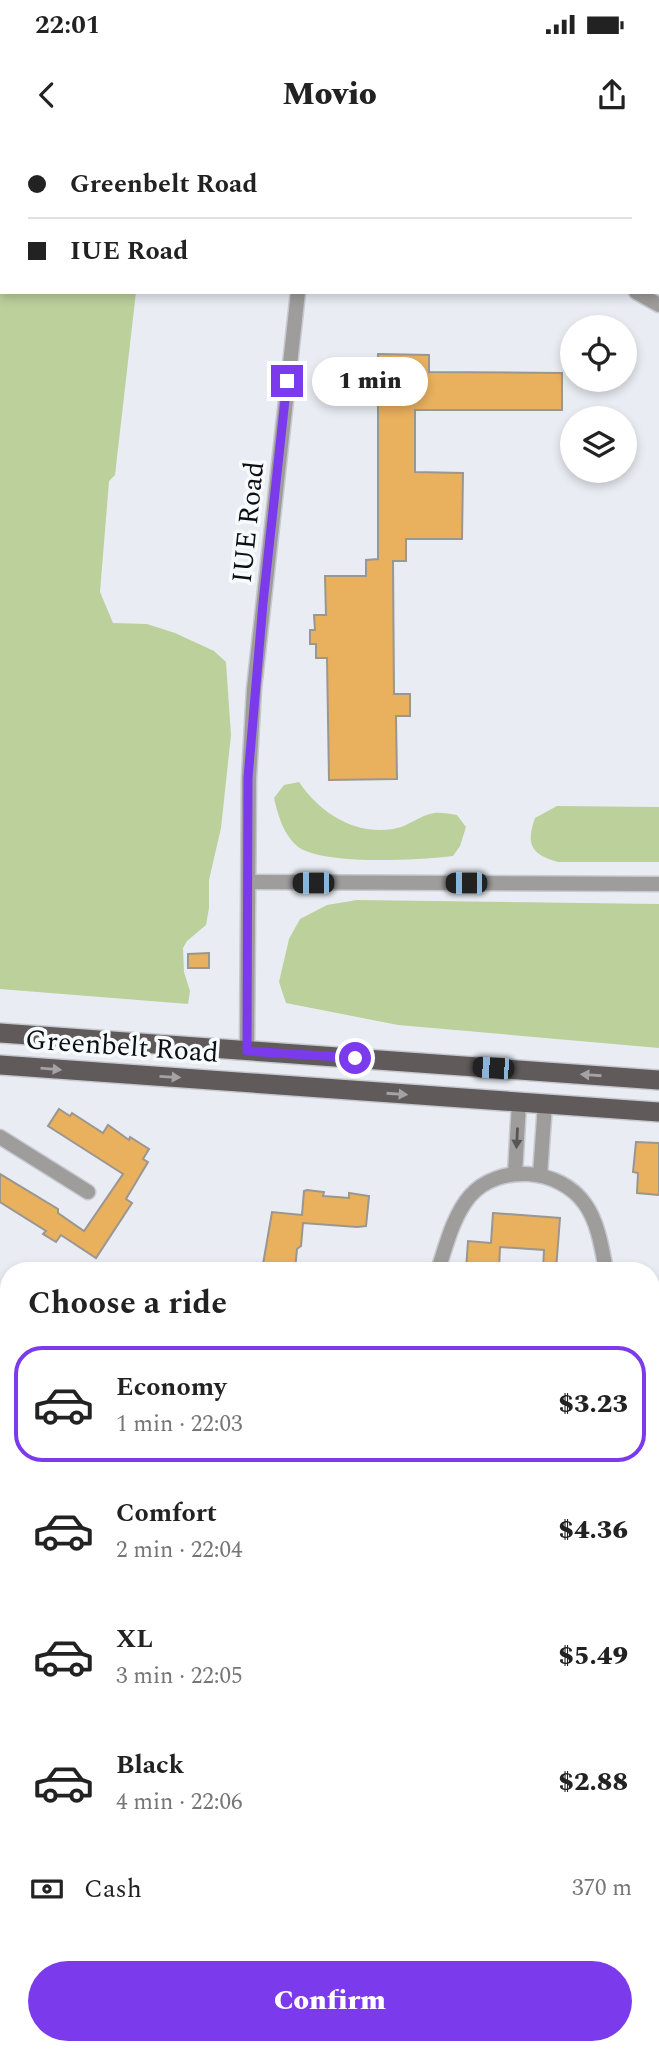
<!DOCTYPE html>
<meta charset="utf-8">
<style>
:root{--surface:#fff;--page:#f6f6f6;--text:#222;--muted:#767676;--line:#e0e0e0;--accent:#7c3aed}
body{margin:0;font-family:Spectral,serif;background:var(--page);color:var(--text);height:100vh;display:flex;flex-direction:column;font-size:26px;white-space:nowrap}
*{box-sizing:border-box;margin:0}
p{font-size:23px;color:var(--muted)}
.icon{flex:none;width:38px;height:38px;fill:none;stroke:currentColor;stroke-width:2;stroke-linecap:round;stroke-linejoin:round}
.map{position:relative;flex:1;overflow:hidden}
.drawer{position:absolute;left:0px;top:1122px;width:660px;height:793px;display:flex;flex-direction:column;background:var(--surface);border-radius:28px 28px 0 0;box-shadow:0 4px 10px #0003}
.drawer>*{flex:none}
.top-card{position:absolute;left:0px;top:0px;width:660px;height:154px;box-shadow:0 4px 10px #0003;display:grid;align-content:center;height:154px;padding:0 28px;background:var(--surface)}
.buttons{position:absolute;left:560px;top:175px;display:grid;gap:14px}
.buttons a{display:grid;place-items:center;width:77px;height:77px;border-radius:50%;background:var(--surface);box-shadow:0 4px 10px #0003;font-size:35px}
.end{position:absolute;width:32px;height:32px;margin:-16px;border:9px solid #7c3aed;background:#fff;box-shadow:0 0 0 4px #fff}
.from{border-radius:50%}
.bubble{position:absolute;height:49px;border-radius:24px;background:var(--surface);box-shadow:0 4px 10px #0003;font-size:23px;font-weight:800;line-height:49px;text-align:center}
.car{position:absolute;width:21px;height:42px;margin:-21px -10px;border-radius:9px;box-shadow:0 0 5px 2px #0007;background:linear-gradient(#222 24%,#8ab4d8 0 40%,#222 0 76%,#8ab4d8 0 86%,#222 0)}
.top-card b{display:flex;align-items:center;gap:24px;height:66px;font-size:26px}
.top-card b+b{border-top:2px solid var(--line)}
.top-card i{width:18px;height:18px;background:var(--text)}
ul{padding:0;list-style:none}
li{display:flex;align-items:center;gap:21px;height:116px;margin:0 14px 10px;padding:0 14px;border:4px solid transparent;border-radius:28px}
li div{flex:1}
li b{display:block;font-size:26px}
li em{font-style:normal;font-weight:800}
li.on{border-color:var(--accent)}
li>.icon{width:63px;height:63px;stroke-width:1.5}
h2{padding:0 28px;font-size:32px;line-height:84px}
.pay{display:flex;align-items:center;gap:18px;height:77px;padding:0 28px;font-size:26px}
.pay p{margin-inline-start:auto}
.primary-button{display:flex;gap:14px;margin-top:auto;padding:14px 28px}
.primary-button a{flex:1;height:80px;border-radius:42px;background:var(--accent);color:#fff;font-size:28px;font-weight:800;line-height:80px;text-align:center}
.status{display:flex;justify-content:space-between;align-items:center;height:49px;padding:0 35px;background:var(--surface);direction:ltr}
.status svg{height:19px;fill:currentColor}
header{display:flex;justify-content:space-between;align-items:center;height:91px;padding:0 28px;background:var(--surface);font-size:32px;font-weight:800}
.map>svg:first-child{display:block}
.green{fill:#bcd09b}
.building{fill:#e9b05e;stroke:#9a9691;stroke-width:2}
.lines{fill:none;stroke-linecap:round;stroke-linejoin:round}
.minor-casing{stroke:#c6c9cf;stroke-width:17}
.primary-casing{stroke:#c6c9cf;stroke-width:22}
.minor{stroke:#9f9c9c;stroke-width:14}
.primary{stroke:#605a5b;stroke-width:19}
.oneway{fill:#a4a2a4}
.oneway2{fill:#565656}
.route{stroke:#7c3aed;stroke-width:9}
.labels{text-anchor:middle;stroke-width:7;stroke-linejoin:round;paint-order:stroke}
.street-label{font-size:28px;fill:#0d0f10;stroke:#f8fbfe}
</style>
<div class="status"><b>22:01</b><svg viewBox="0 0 49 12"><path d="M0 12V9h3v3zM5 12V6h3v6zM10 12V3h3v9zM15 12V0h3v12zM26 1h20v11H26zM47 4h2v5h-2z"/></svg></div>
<header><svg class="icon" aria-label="back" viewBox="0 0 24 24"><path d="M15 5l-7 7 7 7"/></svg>Movio<svg class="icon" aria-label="share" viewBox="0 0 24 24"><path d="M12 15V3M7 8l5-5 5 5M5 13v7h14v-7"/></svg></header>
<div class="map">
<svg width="659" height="1914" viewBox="0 0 659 1914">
<rect width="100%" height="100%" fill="#e9edf3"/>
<g class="green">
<polygon points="32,0 346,0 32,2"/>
<polygon points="0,138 2,152 136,152 115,335 109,341 100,452 113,483 147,484 175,493 214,511 226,522 231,595 221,688 209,740 209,768 206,785 187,801 183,808 184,832 190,851 188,864 0,849"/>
<path d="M299 642C320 673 354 695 393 689 408 687 420 675 434 673 441 672 450 674 457 675L466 687 460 706 453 716C422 720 321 726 297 706 283 694 278 675 274 658L284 645Z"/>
<path d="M557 666 659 667V722H558C530 714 526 704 535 678Z"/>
<polygon points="357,760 659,764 659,908 398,885 286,863 279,842 289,799 300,779 327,765"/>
<polygon points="9,1285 9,1389 0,1410 0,1286"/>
</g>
<g class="building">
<polygon points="378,214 429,215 429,232 562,233 562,270 415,270 415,332 463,333 462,399 406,399 406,421 393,421 394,554 410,554 410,576 396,576 397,639 329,640 327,518 316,518 316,504 310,504 310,490 315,490 314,475 326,475 325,436 366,436 366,420 378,419"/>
<polygon points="209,813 209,828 188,828 188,814"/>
<polygon points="59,969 70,976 72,973 103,993 108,985 129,1000 130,997 149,1009 143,1019 148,1022 126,1059 132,1063 96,1118 61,1095 56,1102 43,1094 46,1091 0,1062 0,1034 58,1069 58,1073 84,1091 123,1034 48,986"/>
<polygon points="636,1002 659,1003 659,1055 637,1053 638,1033 633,1032"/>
<polygon points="307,1050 324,1052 323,1056 337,1057 349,1058 349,1053 369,1056 366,1086 357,1087 303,1083 301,1106 297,1109 295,1130 262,1130 272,1072 302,1075 304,1051"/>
<polygon points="493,1073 560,1078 556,1130 543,1130 544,1110 500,1107 499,1130 466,1130 468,1101 491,1103"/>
</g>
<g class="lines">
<defs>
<g id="minor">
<polyline points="420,0 421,2"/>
<polyline points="366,2 368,0"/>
<polyline points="636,152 659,165"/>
<polyline points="249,742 659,744"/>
<polyline points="247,911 249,638 254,549 298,152"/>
<polyline points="0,997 88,1052"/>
<polyline points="515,1034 519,963"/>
<polyline points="540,1035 545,964"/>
<path d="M438 1130C446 1106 453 1076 470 1056 499 1023 560 1028 585 1064 598 1082 602 1109 606 1130"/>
<polyline points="651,1382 659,1400"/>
<polyline points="217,1906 249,1914"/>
<polyline points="160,1914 160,1906"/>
</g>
<g id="primary">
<polyline points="0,893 659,940"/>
<polyline points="0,925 659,972"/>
</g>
</defs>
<use href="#minor" class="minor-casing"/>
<use href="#primary" class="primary-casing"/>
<use href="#minor" class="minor"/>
<use href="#primary" class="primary"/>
</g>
<defs><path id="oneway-solid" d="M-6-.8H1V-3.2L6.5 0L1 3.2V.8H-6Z" transform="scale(1.75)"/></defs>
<g class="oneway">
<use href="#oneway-solid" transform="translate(51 929) rotate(5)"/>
<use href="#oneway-solid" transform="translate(591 935) rotate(-176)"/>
<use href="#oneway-solid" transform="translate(170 937) rotate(3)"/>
<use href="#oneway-solid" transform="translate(397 954) rotate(4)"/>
</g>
<use class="oneway2" href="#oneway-solid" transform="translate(517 998) rotate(93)"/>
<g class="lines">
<polyline class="route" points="287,241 263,463 248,638 247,911 355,918"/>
</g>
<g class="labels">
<g class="street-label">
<text transform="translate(247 382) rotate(-84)" y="10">IUE Road</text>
<text transform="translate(122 905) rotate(4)" y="10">Greenbelt Road</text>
</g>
</g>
</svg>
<div class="buttons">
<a><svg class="icon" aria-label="locate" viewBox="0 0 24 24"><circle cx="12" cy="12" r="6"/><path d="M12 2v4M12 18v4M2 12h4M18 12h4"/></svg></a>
<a><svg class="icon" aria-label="layers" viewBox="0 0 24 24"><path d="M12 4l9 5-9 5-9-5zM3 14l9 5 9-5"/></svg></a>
</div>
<i class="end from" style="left:355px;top:918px"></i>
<i class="end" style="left:287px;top:241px"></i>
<div class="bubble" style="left:312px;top:217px;width:116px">1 min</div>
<i class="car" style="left:313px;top:743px;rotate:270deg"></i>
<i class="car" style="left:466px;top:743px;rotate:270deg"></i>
<i class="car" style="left:493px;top:928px;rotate:274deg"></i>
<div class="top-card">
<b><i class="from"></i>Greenbelt Road</b>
<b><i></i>IUE Road</b>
</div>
<section class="drawer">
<h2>Choose a ride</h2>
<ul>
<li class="on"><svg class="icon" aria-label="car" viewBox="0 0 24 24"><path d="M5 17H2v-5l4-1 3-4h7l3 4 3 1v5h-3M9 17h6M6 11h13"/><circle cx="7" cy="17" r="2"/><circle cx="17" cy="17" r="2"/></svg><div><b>Economy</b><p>1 min · 22:03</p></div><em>$3.23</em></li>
<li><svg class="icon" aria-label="car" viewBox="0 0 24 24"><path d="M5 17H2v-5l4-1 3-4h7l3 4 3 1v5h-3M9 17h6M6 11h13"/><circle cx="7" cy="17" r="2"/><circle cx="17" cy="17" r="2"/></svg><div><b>Comfort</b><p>2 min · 22:04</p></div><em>$4.36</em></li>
<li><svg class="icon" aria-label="car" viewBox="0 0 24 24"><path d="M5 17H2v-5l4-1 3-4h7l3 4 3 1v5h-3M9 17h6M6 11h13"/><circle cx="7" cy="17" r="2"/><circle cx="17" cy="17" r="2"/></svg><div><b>XL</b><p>3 min · 22:05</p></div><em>$5.49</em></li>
<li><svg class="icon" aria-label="car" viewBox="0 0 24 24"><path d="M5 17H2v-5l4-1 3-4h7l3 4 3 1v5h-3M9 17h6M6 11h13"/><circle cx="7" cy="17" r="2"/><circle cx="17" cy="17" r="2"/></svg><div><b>Black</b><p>4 min · 22:06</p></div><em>$2.88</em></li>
</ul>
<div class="pay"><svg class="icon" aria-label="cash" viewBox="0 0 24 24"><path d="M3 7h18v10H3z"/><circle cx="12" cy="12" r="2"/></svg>Cash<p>370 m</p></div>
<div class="primary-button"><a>Confirm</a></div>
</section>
</div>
